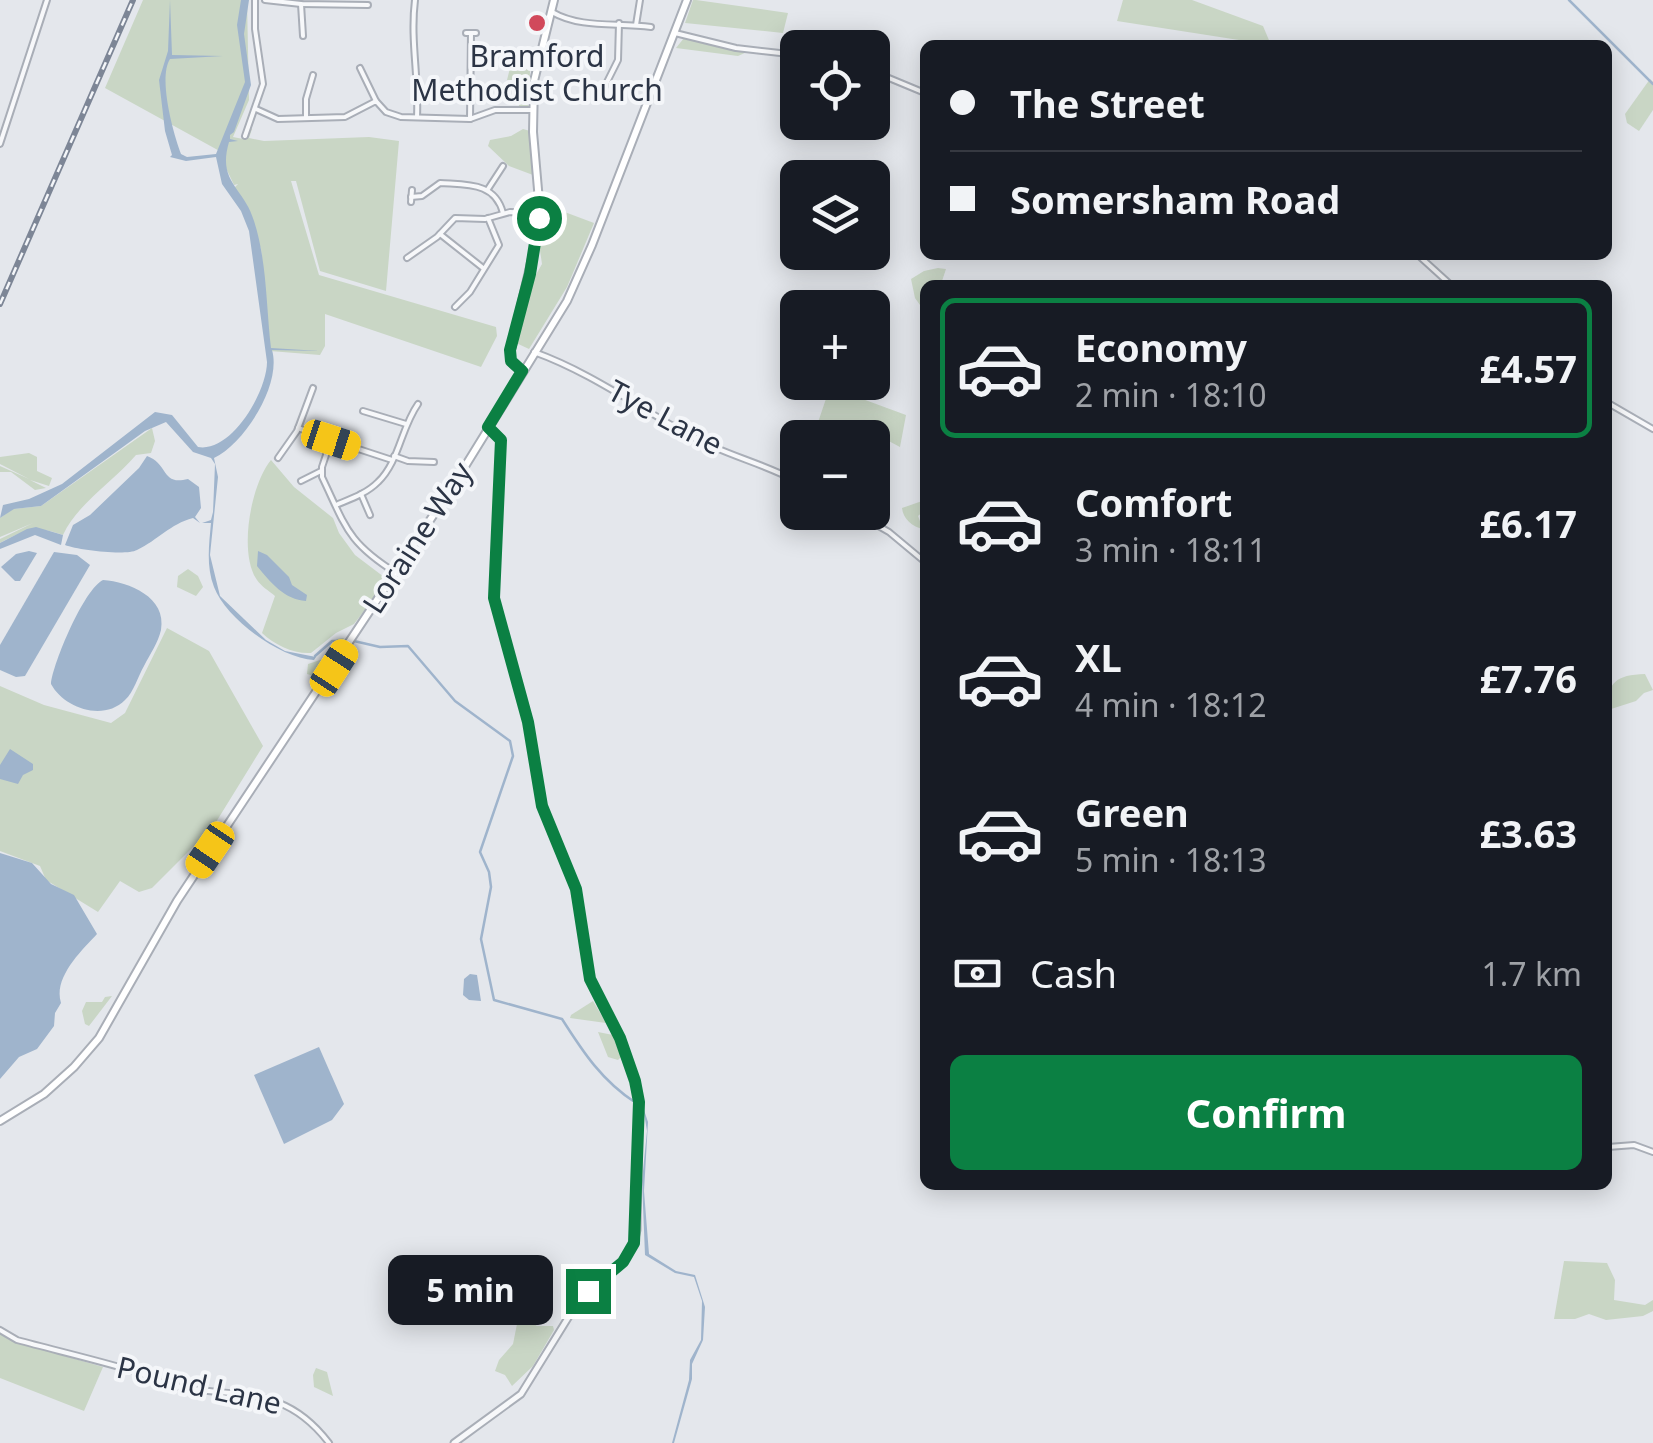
<!DOCTYPE html>
<meta charset="utf-8">
<style>
:root{--surface:#171b24;--page:#242831;--text:#f1f3f6;--muted:#9ea1a6;--line:#363941;--accent:#0b8043}
body{margin:0;font-family:"Noto Sans",sans-serif;background:var(--page);color:var(--text);height:100vh;display:flex;flex-direction:column;font-size:38px;white-space:nowrap}
*{box-sizing:border-box;margin:0}
p{font-size:32px;color:var(--muted)}
.icon{flex:none;width:55px;height:55px;fill:none;stroke:currentColor;stroke-width:2;stroke-linecap:round;stroke-linejoin:round}
.map{position:relative;flex:1;overflow:hidden}
.panel{position:absolute;left:920px;top:280px;width:692px;height:910px;display:flex;flex-direction:column;background:var(--surface);border-radius:15px;box-shadow:0 5px 25px #0003}
.panel>*{flex:none}
.top-card{position:absolute;left:920px;top:40px;width:692px;height:220px;border-radius:15px;box-shadow:0 5px 25px #0003;display:grid;align-content:center;height:220px;padding:0 30px;background:var(--surface)}
.tools{position:absolute;left:780px;top:30px;display:grid;gap:20px}
.tools a{display:grid;place-items:center;width:110px;height:110px;border-radius:15px;background:var(--surface);box-shadow:0 5px 25px #0003;font-size:50px}
.end{position:absolute;width:45px;height:45px;margin:-22px;border:12px solid #0b8043;background:#fff;box-shadow:0 0 0 5px #fff}
.from{border-radius:50%}
.bubble{position:absolute;height:70px;border-radius:15px;background:var(--surface);box-shadow:0 5px 25px #0003;font-size:32px;font-weight:700;line-height:70px;text-align:center}
.car{position:absolute;width:30px;height:60px;margin:-30px -15px;border-radius:12px;box-shadow:0 0 8px 2px #0007;background:linear-gradient(#f5c518 24%,#345 0 40%,#f5c518 0 76%,#345 0 86%,#f5c518 0)}
.top-card b{display:flex;align-items:center;gap:35px;height:95px;font-size:38px}
.top-card b+b{border-top:2px solid var(--line)}
.top-card i{width:25px;height:25px;background:var(--text)}
ul{padding:18px 0 0;list-style:none}
li{display:flex;align-items:center;gap:30px;height:140px;margin:0 20px 15px;padding:0 10px;border:5px solid transparent;border-radius:15px}
li div{flex:1}
li b{display:block;font-size:38px}
li em{font-style:normal;font-weight:700}
li.active{border-color:var(--accent)}
li>.icon{width:90px;height:90px;stroke-width:1.5}
.pay{display:flex;align-items:center;gap:25px;height:110px;padding:0 30px;font-size:38px}
.pay p{margin-inline-start:auto}
.primary-button{display:flex;gap:20px;margin-top:auto;padding:20px 30px}
.primary-button a{flex:1;height:115px;border-radius:15px;background:var(--accent);color:#fff;font-size:40px;font-weight:700;line-height:115px;text-align:center}
.map>svg:first-child{display:block}
.green{fill:#c9d6c5}
.water{fill:#9fb4cc}
.lines{fill:none;stroke-linecap:round;stroke-linejoin:round}
.stream{stroke:#9fb4cc;stroke-width:2.5}
.minor-casing{stroke:#a9aeb7;stroke-width:8}
.tertiary-casing{stroke:#a9aeb7;stroke-width:9}
.secondary-casing{stroke:#a9aeb7;stroke-width:10}
.minor{stroke:#f7f8fa;stroke-width:4}
.tertiary{stroke:#f7f8fa;stroke-width:5}
.secondary{stroke:#fff;stroke-width:6}
.rail-casing{stroke:#7d8696;stroke-width:6}
.rail{stroke:#f4f6f9;stroke-width:2.5;stroke-dasharray:8;stroke-linecap:butt}
.route{stroke:#0b8043;stroke-width:12}
.poi-dot{fill:#d1495b;stroke:#f4f6f9;stroke-width:4}
.labels{text-anchor:middle;stroke-width:8;stroke-linejoin:round;paint-order:stroke}
.poi-label{font-size:30px;fill:#2b3445;stroke:#f4f6f9}
.street-label{font-size:30px;fill:#2b3445;stroke:#f4f6f9}
</style>
<div class="map">
<svg width="1653" height="1443" viewBox="0 0 1653 1443">
<rect width="100%" height="100%" fill="#e4e7ec"/>
<g class="green">
<polygon points="143,0 247,0 249,100 233,137 243,139 248,127 252,129 249,138 264,141 369,137 399,141 386,291 320,271 296,181 291,181 319,275 496,327 497,336 481,367 325,314 325,346 320,355 270,351 261,249 247,211 233,189 238,184 234,185 225,166 225,154 105,88"/>
<polygon points="693,0 696,0 788,13 783,33 685,23"/>
<polygon points="1123,0 1192,0 1263,26 1271,45 1117,21"/>
<polygon points="684,38 747,52 738,56 676,48"/>
<polygon points="531,47 518,57 522,63 529,58 527,54 536,50 530,72 528,106 519,106 518,86 514,80 507,80 512,60"/>
<polygon points="1650,79 1653,82 1653,110 1639,131 1627,123 1625,114"/>
<polygon points="523,129 530,131 533,175 509,166 488,146 490,140 511,136"/>
<polygon points="562,211 594,223 567,287 529,349 514,342 529,287 542,264 539,244 543,226 554,230"/>
<polygon points="938,268 946,269 941,284 944,285 925,285 925,312 915,298 911,279 924,271"/>
<polygon points="830,387 906,415 900,447 866,429 862,437 813,437"/>
<path d="M152 428 155 441 151 453 136 455C113 482 77 504 63 535 36 525 24 530 0 543V539L33 523 0 537V518L13 509 41 506Z"/>
<polygon points="29,453 37,457 37,471 52,478 49,486 30,480 46,488 35,490 11,472 0,472 0,466 29,479 0,464 0,457"/>
<path d="M271 460 294 487 333 518 339 533 355 555 388 580 354 624 336 633 311 653C293 654 275 645 262 633L275 596C269 591 261 586 257 580 238 553 251 484 271 460Z"/>
<path d="M925 500V510L918 516 923 529C913 527 903 519 902 508Z"/>
<polygon points="188,569 198,576 203,587 196,596 177,587 178,576"/>
<polygon points="167,628 209,651 263,746 213,827 152,888 139,892 120,881 98,912 46,880 40,866 0,851 0,686 44,705 111,723 125,713"/>
<polygon points="344,638 327,670 317,677 307,674 308,664 323,659 337,639"/>
<path d="M1645 674 1653 690 1644 693 1636 701 1608 710C1607 682 1616 675 1645 674Z"/>
<polygon points="112,996 89,1026 85,1024 82,1011 86,1002 102,1002 105,997"/>
<polygon points="593,1001 606,1023 570,1018 571,1015"/>
<polygon points="598,1032 613,1035 621,1057 618,1060 608,1057"/>
<polygon points="1564,1261 1607,1263 1615,1280 1614,1300 1645,1305 1653,1300 1653,1311 1643,1316 1606,1320 1589,1314 1575,1319 1554,1319"/>
<polygon points="519,1314 537,1326 553,1326 554,1330 533,1366 512,1386 505,1375 495,1371 499,1360 513,1344"/>
<polygon points="0,1333 13,1341 103,1367 84,1411 0,1378"/>
<polygon points="316,1368 327,1372 333,1396 314,1387 313,1375"/>
</g>
<g class="water">
<path d="M170 0 172 55 223 56 170 59C158 78 173 133 181 154L187 157 216 154 245 82 237 25 241 0H249L244 34 251 85 234 132 230 135V139L238 141 229 142C217 183 244 187 254 221 267 261 266 306 271 348L320 351 272 350C282 384 245 443 214 458L218 477 210 555 220 596 266 640 285 651 316 657 314 660C280 658 226 619 214 587 206 566 209 545 211 523H202L211 520 213 512 215 464 211 458 193 452 166 422 145 431 41 506 14 509 0 518 3 505 29 499 62 484 155 412 172 415 198 447C232 453 267 391 267 362L249 231 241 211 222 184 216 157 186 161 170 157 172 155 165 131 159 80 168 51Z"/>
<path d="M147 456C169 464 161 486 188 479L199 487 201 508 195 517 200 523 193 518C170 524 158 540 137 550 126 556 78 550 65 545L73 525 90 515 139 468Z"/>
<polygon points="36,527 63,535 61,545 35,535 0,549 0,543 27,529"/>
<polygon points="29,551 37,553 20,581 15,581 1,567 16,554"/>
<path d="M258 551 267 555 289 577 292 585 307 595 306 601C285 600 270 582 257 566Z"/>
<polygon points="54,552 77,555 90,565 25,676 16,677 0,670 0,645"/>
<path d="M103 580C129 582 167 597 161 630 158 643 150 654 144 666 138 676 134 692 125 700 103 722 64 708 51 684 53 663 84 589 103 580Z"/>
<polygon points="10,749 33,764 33,770 23,775 18,784 0,779 0,765"/>
<path d="M0 853 32 863 51 884 74 895 97 934C81 951 53 978 61 1003L55 1013 54 1026 37 1049 19 1057 0 1079Z"/>
<polygon points="470,974 477,975 481,1001 469,1000 463,995 464,979"/>
<polygon points="319,1047 344,1104 332,1120 284,1144 254,1075"/>
<polygon points="643,1107 648,1122 644,1191 649,1254 676,1271 695,1275 705,1307 703,1340 692,1364 692,1379 674,1443 672,1443 689,1380 690,1360 701,1340 702,1301 694,1277 675,1273 645,1255 642,1181 647,1131"/>
</g>
<g class="lines">
<g class="stream">
<polyline points="1569,0 1653,84"/>
<path d="M354 641 380 647 408 646 455 701 510 741 513 756 480 852 489 872 491 887 481 939 494 1000 562 1019C583 1052 602 1081 636 1103"/>
<polyline points="315,656 332,641 346,641"/>
</g>
<defs>
<g id="minor">
<polyline points="265,0 301,4 368,5"/>
<path d="M415 0C410 40 419 77 417 117"/>
<polyline points="301,4 303,36"/>
<path d="M552 12C581 29 618 22 651 27"/>
<polyline points="636,25 640,0"/>
<polyline points="466,33 476,33"/>
<polyline points="675,33 736,48 798,55"/>
<polyline points="360,68 376,101"/>
<polyline points="872,71 925,93"/>
<polyline points="603,90 618,60 619,23"/>
<polyline points="256,109 278,119 345,117 376,101 386,112 401,117 470,119 495,110 533,110"/>
<polyline points="306,118 306,99 313,75"/>
<polyline points="470,119 471,33"/>
<polyline points="245,136 263,84 255,29 255,0"/>
<polyline points="0,144 47,0"/>
<polyline points="488,189 503,166"/>
<path d="M411 197 422 196 440 183C467 185 495 182 503 213"/>
<polyline points="411,202 412,190"/>
<polyline points="440,234 483,268"/>
<polyline points="1418,255 1451,285"/>
<polyline points="407,258 437,237 455,218 485,219 510,212 539,213"/>
<polyline points="455,307 470,292 499,245 488,218"/>
<path d="M534 352C590 372 639 408 691 436 725 455 763 463 798 482"/>
<polyline points="1608,403 1653,429"/>
<polyline points="363,411 406,424"/>
<polyline points="298,428 331,440"/>
<path d="M333 434 322 467V477C346 527 347 542 396 573"/>
<polyline points="331,440 392,460"/>
<polyline points="394,456 408,461 434,462"/>
<polyline points="278,458 297,431 313,388"/>
<polyline points="301,481 321,471"/>
<polyline points="361,494 370,515"/>
<path d="M336 505C350 499 366 494 378 482 399 462 401 428 418 404"/>
<polyline points="854,512 889,532 925,562"/>
<polyline points="1608,1147 1634,1145 1653,1152"/>
<path d="M0 1330 17 1340C54 1350 93 1359 130 1370 143 1373 154 1381 166 1384 233 1401 281 1380 329 1443"/>
</g>
<polyline id="tertiary" points="454,1443 521,1394 576,1305 597,1281 623,1262 634,1243 637,1230 639,1102 635,1081 620,1038 590,979 575,889 543,806 528,721 494,598 501,440 488,427"/>
<g id="secondary">
<polyline points="522,371 512,363 510,354 538,232 539,201 533,132 534,81 554,0"/>
<polyline points="0,1121 44,1094 74,1067 99,1038 177,901 456,481 567,301 592,245 687,0"/>
</g>
</defs>
<use href="#minor" class="minor-casing"/>
<use href="#tertiary" class="tertiary-casing"/>
<use href="#secondary" class="secondary-casing"/>
<use href="#minor" class="minor"/>
<use href="#tertiary" class="tertiary"/>
<use href="#secondary" class="secondary"/>
<defs>
<polyline id="rail" points="0,304 133,0"/>
</defs>
<use href="#rail" class="rail-casing"/>
<use href="#rail" class="rail"/>
</g>
<g class="lines">
<polyline class="route" points="539,218 530,274 510,350 511,361 522,371 488,427 501,440 494,598 528,722 542,806 576,889 590,979 620,1038 635,1081 639,1102 634,1243 623,1262 588,1291"/>
</g>
<circle class="poi-dot" cx="537" cy="23" r="10"/>
<g class="labels">
<g class="poi-label">
<text x="537" y="67">Bramford<tspan x="537" dy="34">Methodist Church</tspan></text>
</g>
<g class="street-label">
<text transform="translate(665 418) rotate(28)" y="10">Tye Lane</text>
<text transform="translate(418 538) rotate(-57)" y="10">Loraine Way</text>
<text transform="translate(199 1386) rotate(13)" y="10">Pound Lane</text>
</g>
</g>
</svg>
<div class="tools">
<a><svg class="icon" aria-label="locate" viewBox="0 0 24 24"><circle cx="12" cy="12" r="6"/><path d="M12 2v4M12 18v4M2 12h4M18 12h4"/></svg></a>
<a><svg class="icon" aria-label="layers" viewBox="0 0 24 24"><path d="M12 4l9 5-9 5-9-5zM3 14l9 5 9-5"/></svg></a>
<a>+</a>
<a>−</a>
</div>
<i class="end from" style="left:539px;top:218px"></i>
<i class="end" style="left:588px;top:1291px"></i>
<div class="bubble" style="left:388px;top:1255px;width:165px">5 min</div>
<i class="car" style="left:331px;top:440px;rotate:108deg"></i>
<i class="car" style="left:334px;top:668px;rotate:33deg"></i>
<i class="car" style="left:210px;top:850px;rotate:214deg"></i>
<div class="top-card">
<b><i class="from"></i>The Street</b>
<b><i></i>Somersham Road</b>
</div>
<section class="panel">
<ul>
<li class="active"><svg class="icon" aria-label="car" viewBox="0 0 24 24"><path d="M5 17H2v-5l4-1 3-4h7l3 4 3 1v5h-3M9 17h6M6 11h13"/><circle cx="7" cy="17" r="2"/><circle cx="17" cy="17" r="2"/></svg><div><b>Economy</b><p>2 min · 18:10</p></div><em>£4.57</em></li>
<li><svg class="icon" aria-label="car" viewBox="0 0 24 24"><path d="M5 17H2v-5l4-1 3-4h7l3 4 3 1v5h-3M9 17h6M6 11h13"/><circle cx="7" cy="17" r="2"/><circle cx="17" cy="17" r="2"/></svg><div><b>Comfort</b><p>3 min · 18:11</p></div><em>£6.17</em></li>
<li><svg class="icon" aria-label="car" viewBox="0 0 24 24"><path d="M5 17H2v-5l4-1 3-4h7l3 4 3 1v5h-3M9 17h6M6 11h13"/><circle cx="7" cy="17" r="2"/><circle cx="17" cy="17" r="2"/></svg><div><b>XL</b><p>4 min · 18:12</p></div><em>£7.76</em></li>
<li><svg class="icon" aria-label="car" viewBox="0 0 24 24"><path d="M5 17H2v-5l4-1 3-4h7l3 4 3 1v5h-3M9 17h6M6 11h13"/><circle cx="7" cy="17" r="2"/><circle cx="17" cy="17" r="2"/></svg><div><b>Green</b><p>5 min · 18:13</p></div><em>£3.63</em></li>
</ul>
<div class="pay"><svg class="icon" aria-label="cash" viewBox="0 0 24 24"><path d="M3 7h18v10H3z"/><circle cx="12" cy="12" r="2"/></svg>Cash<p>1.7 km</p></div>
<div class="primary-button"><a>Confirm</a></div>
</section>
</div>
